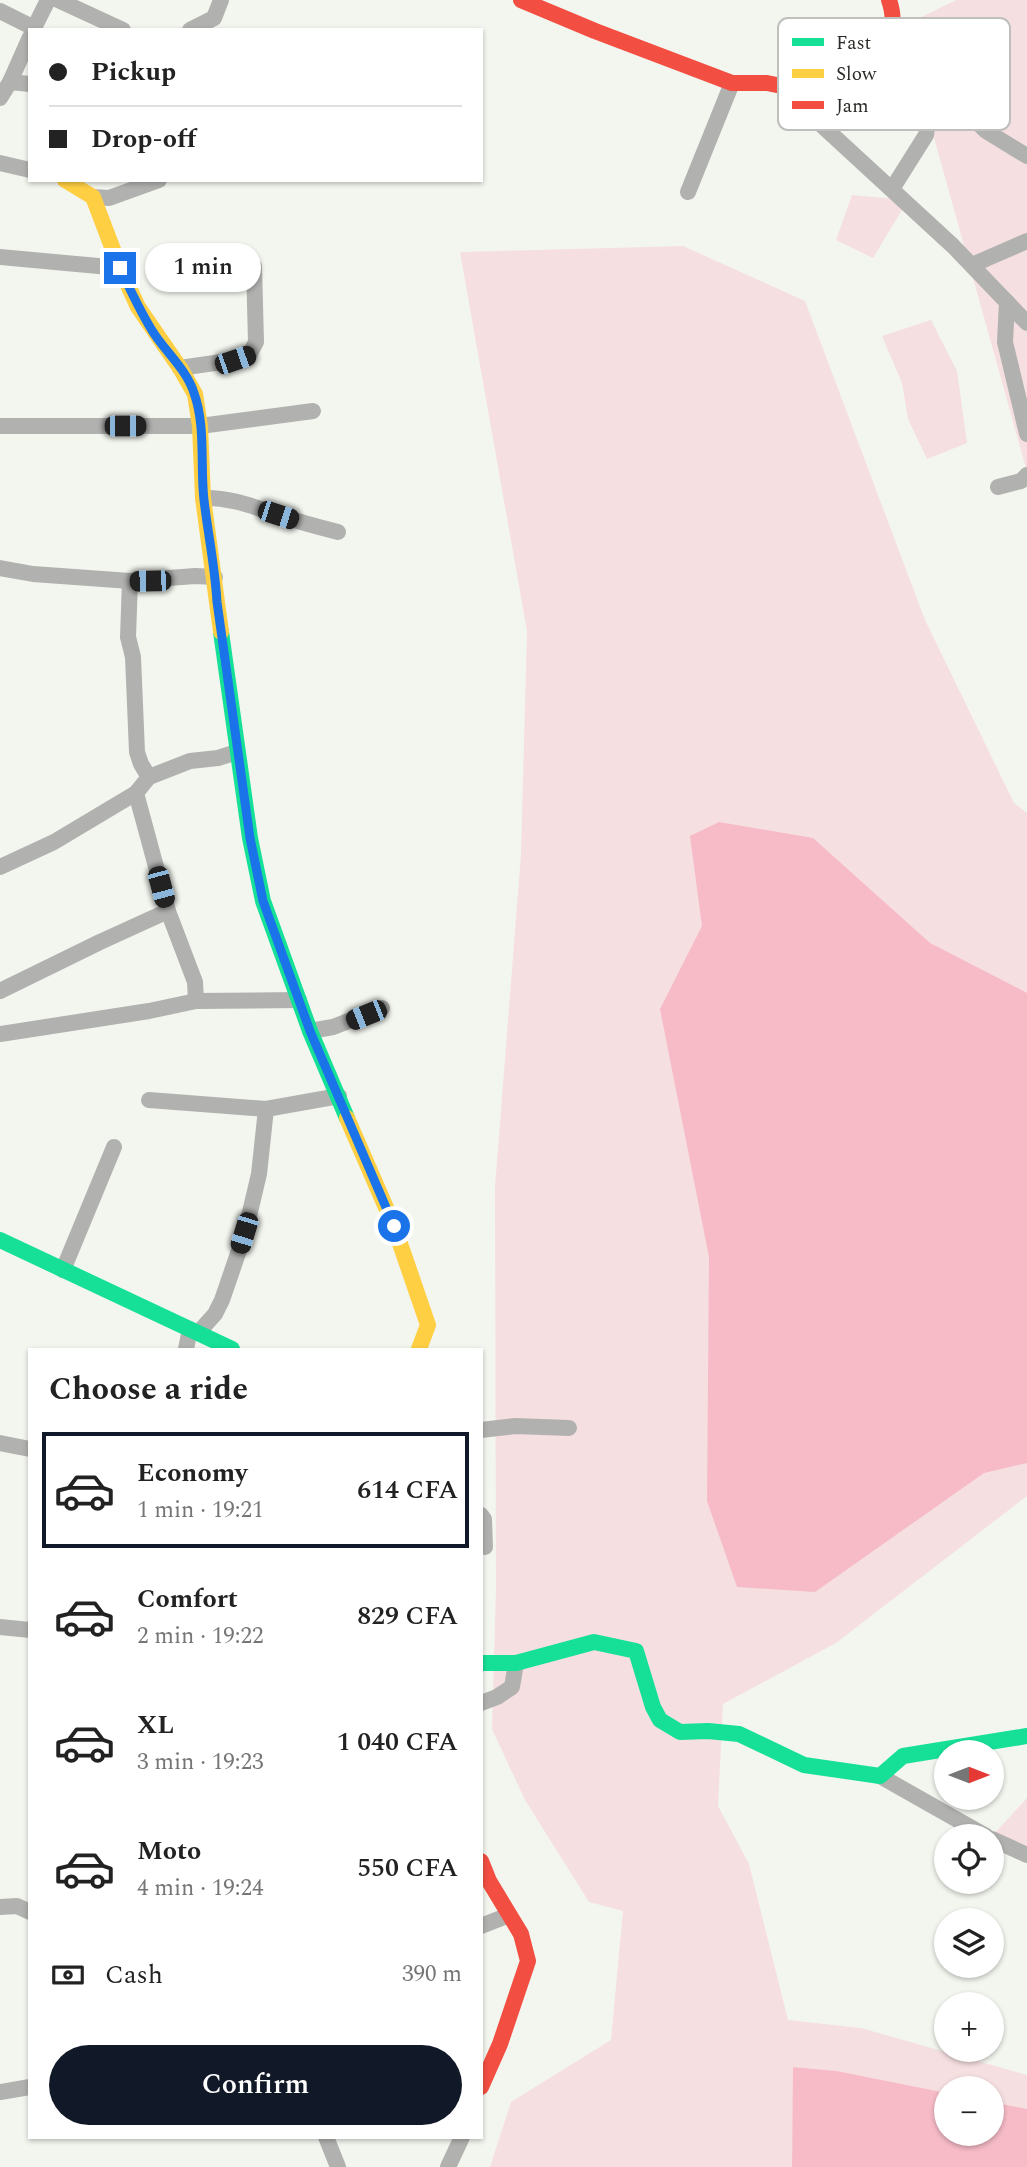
<!DOCTYPE html>
<meta charset="utf-8">
<style>
:root{--surface:#fff;--page:#f2f2f2;--text:#222;--muted:#767676;--line:#e0e0e0;--accent:#111827}
body{margin:0;font-family:Spectral,serif;background:var(--page);color:var(--text);height:100vh;display:flex;flex-direction:column;font-size:26px;white-space:nowrap}
*{box-sizing:border-box;margin:0}
p{font-size:23px;color:var(--muted)}
.icon{flex:none;width:38px;height:38px;fill:none;stroke:currentColor;stroke-width:2;stroke-linecap:round;stroke-linejoin:round}
.map{position:relative;flex:1;overflow:hidden}
.side{position:absolute;left:28px;top:1348px;width:455px;height:791px;display:flex;flex-direction:column;background:var(--surface);border-radius:0px;box-shadow:0 2px 5px #0004}
.side>*{flex:none}
.guide{position:absolute;left:28px;top:28px;width:455px;height:154px;border-radius:0px;box-shadow:0 2px 5px #0004;display:grid;align-content:center;height:154px;padding:0 21px;background:var(--surface)}
.needle{width:46px;rotate:90deg}
.buttons{position:absolute;left:934px;top:1740px;display:grid;gap:14px}
.buttons a{display:grid;place-items:center;width:70px;height:70px;border-radius:50%;background:var(--surface);box-shadow:0 2px 5px #0004;font-size:35px}
.end{position:absolute;width:32px;height:32px;margin:-16px;border:9px solid #1a73e8;background:#fff;box-shadow:0 0 0 4px #fff}
.from{border-radius:50%}
.bubble{position:absolute;height:49px;border-radius:24px;background:var(--surface);box-shadow:0 2px 5px #0004;font-size:23px;font-weight:600;line-height:49px;text-align:center}
.car{position:absolute;width:21px;height:42px;margin:-21px -10px;border-radius:9px;box-shadow:0 0 5px 2px #0007;background:linear-gradient(#222 24%,#8ab4d8 0 40%,#222 0 76%,#8ab4d8 0 86%,#222 0)}
.guide b{display:flex;align-items:center;gap:24px;height:66px;font-size:26px}
.guide b+b{border-top:2px solid var(--line)}
.guide i{width:18px;height:18px;background:var(--text)}
ul{padding:0;list-style:none}
li{display:flex;align-items:center;gap:21px;height:116px;margin:0 14px 10px;padding:0 7px;border:4px solid transparent;border-radius:0px}
li div{flex:1}
li b{display:block;font-size:26px}
li em{font-style:normal;font-weight:600}
li.active{border-color:var(--accent)}
li>.icon{width:63px;height:63px;stroke-width:1.5}
h2{padding:0 21px;font-size:32px;line-height:84px}
.pay{display:flex;align-items:center;gap:18px;height:77px;padding:0 21px;font-size:26px}
.pay p{margin-inline-start:auto}
.cta{display:flex;gap:14px;margin-top:auto;padding:14px 21px}
.cta a{flex:1;height:80px;border-radius:42px;background:var(--accent);color:#fff;font-size:28px;font-weight:600;line-height:80px;text-align:center}
.map>svg:first-child{display:block}
.green{fill:#f6dfe1}
.water{fill:#f6bbc7}
.lines{fill:none;stroke-linecap:round;stroke-linejoin:round}
.street{stroke:#b1b2af;stroke-width:16}
.fast{stroke:#16e098;stroke-width:16}
.slow{stroke:#ffcf43;stroke-width:16}
.jam{stroke:#f24e42;stroke-width:16}
.route{stroke:#1a73e8;stroke-width:9}
.key{fill:#fff;stroke:#bfc0be;stroke-width:2}
.key-label{font-size:19px;fill:#2a2c27}
</style>
<div class="map">
<svg width="1027" height="2167" viewBox="0 0 1027 2167">
<rect width="100%" height="100%" fill="#f3f6ef"/>
<g class="green">
<polygon points="956,0 1027,0 1027,472 903,26"/>
<polygon points="852,195 908,200 873,258 836,240"/>
<polygon points="683,246 805,301 925,620 1014,803 1027,813 1027,1496 836,1643 723,1704 718,1806 749,1864 788,2020 861,2028 1027,2075 1027,2109 992,2102 992,2088 947,2088 947,2093 837,2071 794,2067 792,2167 490,2167 511,2102 611,2040 623,1911 589,1902 525,1800 492,1729 496,1589 495,1187 521,854 527,631 460,252"/>
<polygon points="931,320 957,371 967,443 927,459 908,419 902,383 882,336"/>
<polygon points="1027,1798 1027,1860 994,1834"/>
</g>
<g class="water">
<polygon points="719,822 813,838 930,943 1027,993 1027,1463 984,1473 815,1592 737,1587 707,1501 709,1257 660,1009 702,926 690,836"/>
<polygon points="793,2067 837,2071 947,2093 947,2133 992,2133 992,2102 1027,2109 1027,2167 792,2167"/>
</g>
<g class="lines">
<g class="street">
<polyline points="58,0 123,30"/>
<polyline points="0,11 34,28"/>
<polyline points="33,30 48,0"/>
<polyline points="190,30 214,18 221,0"/>
<polyline points="890,33 935,81 931,98 926,135 892,189"/>
<polyline points="935,81 986,131 1027,156"/>
<polyline points="10,82 30,84"/>
<polyline points="801,90 815,119 953,246 1027,323"/>
<polyline points="0,98 10,82 30,37"/>
<polyline points="0,163 30,170"/>
<polyline points="688,192 732,83"/>
<polyline points="93,197 109,198 159,180"/>
<polyline points="0,257 120,268"/>
<polyline points="972,265 1027,241"/>
<polyline points="1007,302 1005,342 1027,434"/>
<polyline points="180,368 235,360 249,355 256,342 254,266"/>
<polyline points="0,426 200,426 313,411"/>
<polyline points="998,487 1021,481 1027,475"/>
<path d="M203 498C230 497 254 507 279 515 299 522 318 527 338 532"/>
<polyline points="0,568 33,574 130,581 195,576 215,577"/>
<polyline points="130,581 128,637 133,657 137,752 141,764 149,777"/>
<polyline points="0,867 54,842 136,793 149,777 190,761 218,758 237,752"/>
<polyline points="0,991 100,942 168,911"/>
<polyline points="196,1001 299,1000"/>
<polyline points="310,1031 333,1027 382,1008"/>
<polyline points="0,1034 149,1011 196,1001 195,982 168,911 136,793"/>
<polyline points="149,1100 266,1109 339,1096"/>
<polyline points="63,1270 114,1147"/>
<polyline points="198,1333 215,1314 222,1300 245,1233 259,1174 266,1109"/>
<polyline points="186,1349 190,1329"/>
<polyline points="481,1430 515,1426 569,1428"/>
<polyline points="0,1443 30,1449"/>
<polyline points="481,1515 484,1519 485,1547"/>
<polyline points="0,1627 30,1630"/>
<polyline points="481,1703 497,1697 512,1687 516,1663"/>
<polyline points="880,1776 986,1836"/>
<polyline points="992,1839 1027,1855"/>
<polyline points="0,1907 17,1906 30,1912"/>
<polyline points="481,1926 509,1915"/>
<polyline points="0,2092 30,2087"/>
<polyline points="326,2137 338,2167"/>
<polyline points="448,2167 462,2137"/>
</g>
<g class="fast">
<polyline points="221,632 250,838 263,901 310,1031 347,1118"/>
<polyline points="0,1240 232,1349"/>
<polyline points="481,1663 516,1663 594,1642 636,1651 653,1707 660,1720 680,1732 708,1731 739,1734 804,1765 880,1776 903,1756 1027,1736"/>
</g>
<g class="slow">
<polyline points="65,180 93,197 120,268 138,307 180,368 195,394 200,426 203,498 221,632"/>
<polyline points="347,1118 394,1226 428,1325 419,1349"/>
</g>
<g class="jam">
<path d="M521 0 595 31 732 83H767L801 90 881 43C894 28 895 18 889 0"/>
<polyline points="481,1861 489,1881 521,1934 528,1961 500,2044 481,2087"/>
</g>
</g>
<g class="lines">
<path class="route" d="M120 268C131 291 141 314 155 335 168 354 187 371 194 393 206 426 200 466 204 500 208 534 215 567 217 602L250 838 263 901 310 1031 394 1226"/>
</g>
<rect x="778" y="18" width="232" height="112" rx="10" class="key"/>
<rect x="792" y="38" width="32" height="8" fill="#16e098"/>
<rect x="792" y="69" width="32" height="9" fill="#ffcf43"/>
<rect x="792" y="101" width="32" height="8" fill="#f24e42"/>
<g class="key-label">
<text x="836" y="49">Fast</text>
<text x="836" y="80">Slow</text>
<text x="836" y="112">Jam</text>
</g>
</svg>
<div class="buttons">
<a><svg class="needle" viewBox="-14 -14 28 28"><path d="M0-13l5 13h-10z" fill="#e53935"/><path d="M0 13l5-13h-10z" fill="#767676"/></svg></a>
<a><svg class="icon" aria-label="locate" viewBox="0 0 24 24"><circle cx="12" cy="12" r="6"/><path d="M12 2v4M12 18v4M2 12h4M18 12h4"/></svg></a>
<a><svg class="icon" aria-label="layers" viewBox="0 0 24 24"><path d="M12 4l9 5-9 5-9-5zM3 14l9 5 9-5"/></svg></a>
<a>+</a>
<a>−</a>
</div>
<i class="end from" style="left:394px;top:1226px"></i>
<i class="end" style="left:120px;top:268px"></i>
<div class="bubble" style="left:145px;top:243px;width:116px">1 min</div>
<i class="car" style="left:235px;top:360px;rotate:71deg"></i>
<i class="car" style="left:125px;top:426px;rotate:90deg"></i>
<i class="car" style="left:278px;top:515px;rotate:108deg"></i>
<i class="car" style="left:150px;top:581px;rotate:269deg"></i>
<i class="car" style="left:161px;top:887px;rotate:165deg"></i>
<i class="car" style="left:366px;top:1015px;rotate:248deg"></i>
<i class="car" style="left:244px;top:1233px;rotate:197deg"></i>
<div class="guide">
<b><i class="from"></i>Pickup</b>
<b><i></i>Drop-off</b>
</div>
<section class="side">
<h2>Choose a ride</h2>
<ul>
<li class="active"><svg class="icon" aria-label="car" viewBox="0 0 24 24"><path d="M5 17H2v-5l4-1 3-4h7l3 4 3 1v5h-3M9 17h6M6 11h13"/><circle cx="7" cy="17" r="2"/><circle cx="17" cy="17" r="2"/></svg><div><b>Economy</b><p>1 min · 19:21</p></div><em>614 CFA</em></li>
<li><svg class="icon" aria-label="car" viewBox="0 0 24 24"><path d="M5 17H2v-5l4-1 3-4h7l3 4 3 1v5h-3M9 17h6M6 11h13"/><circle cx="7" cy="17" r="2"/><circle cx="17" cy="17" r="2"/></svg><div><b>Comfort</b><p>2 min · 19:22</p></div><em>829 CFA</em></li>
<li><svg class="icon" aria-label="car" viewBox="0 0 24 24"><path d="M5 17H2v-5l4-1 3-4h7l3 4 3 1v5h-3M9 17h6M6 11h13"/><circle cx="7" cy="17" r="2"/><circle cx="17" cy="17" r="2"/></svg><div><b>XL</b><p>3 min · 19:23</p></div><em>1 040 CFA</em></li>
<li><svg class="icon" aria-label="car" viewBox="0 0 24 24"><path d="M5 17H2v-5l4-1 3-4h7l3 4 3 1v5h-3M9 17h6M6 11h13"/><circle cx="7" cy="17" r="2"/><circle cx="17" cy="17" r="2"/></svg><div><b>Moto</b><p>4 min · 19:24</p></div><em>550 CFA</em></li>
</ul>
<div class="pay"><svg class="icon" aria-label="cash" viewBox="0 0 24 24"><path d="M3 7h18v10H3z"/><circle cx="12" cy="12" r="2"/></svg>Cash<p>390 m</p></div>
<div class="cta"><a>Confirm</a></div>
</section>
</div>
